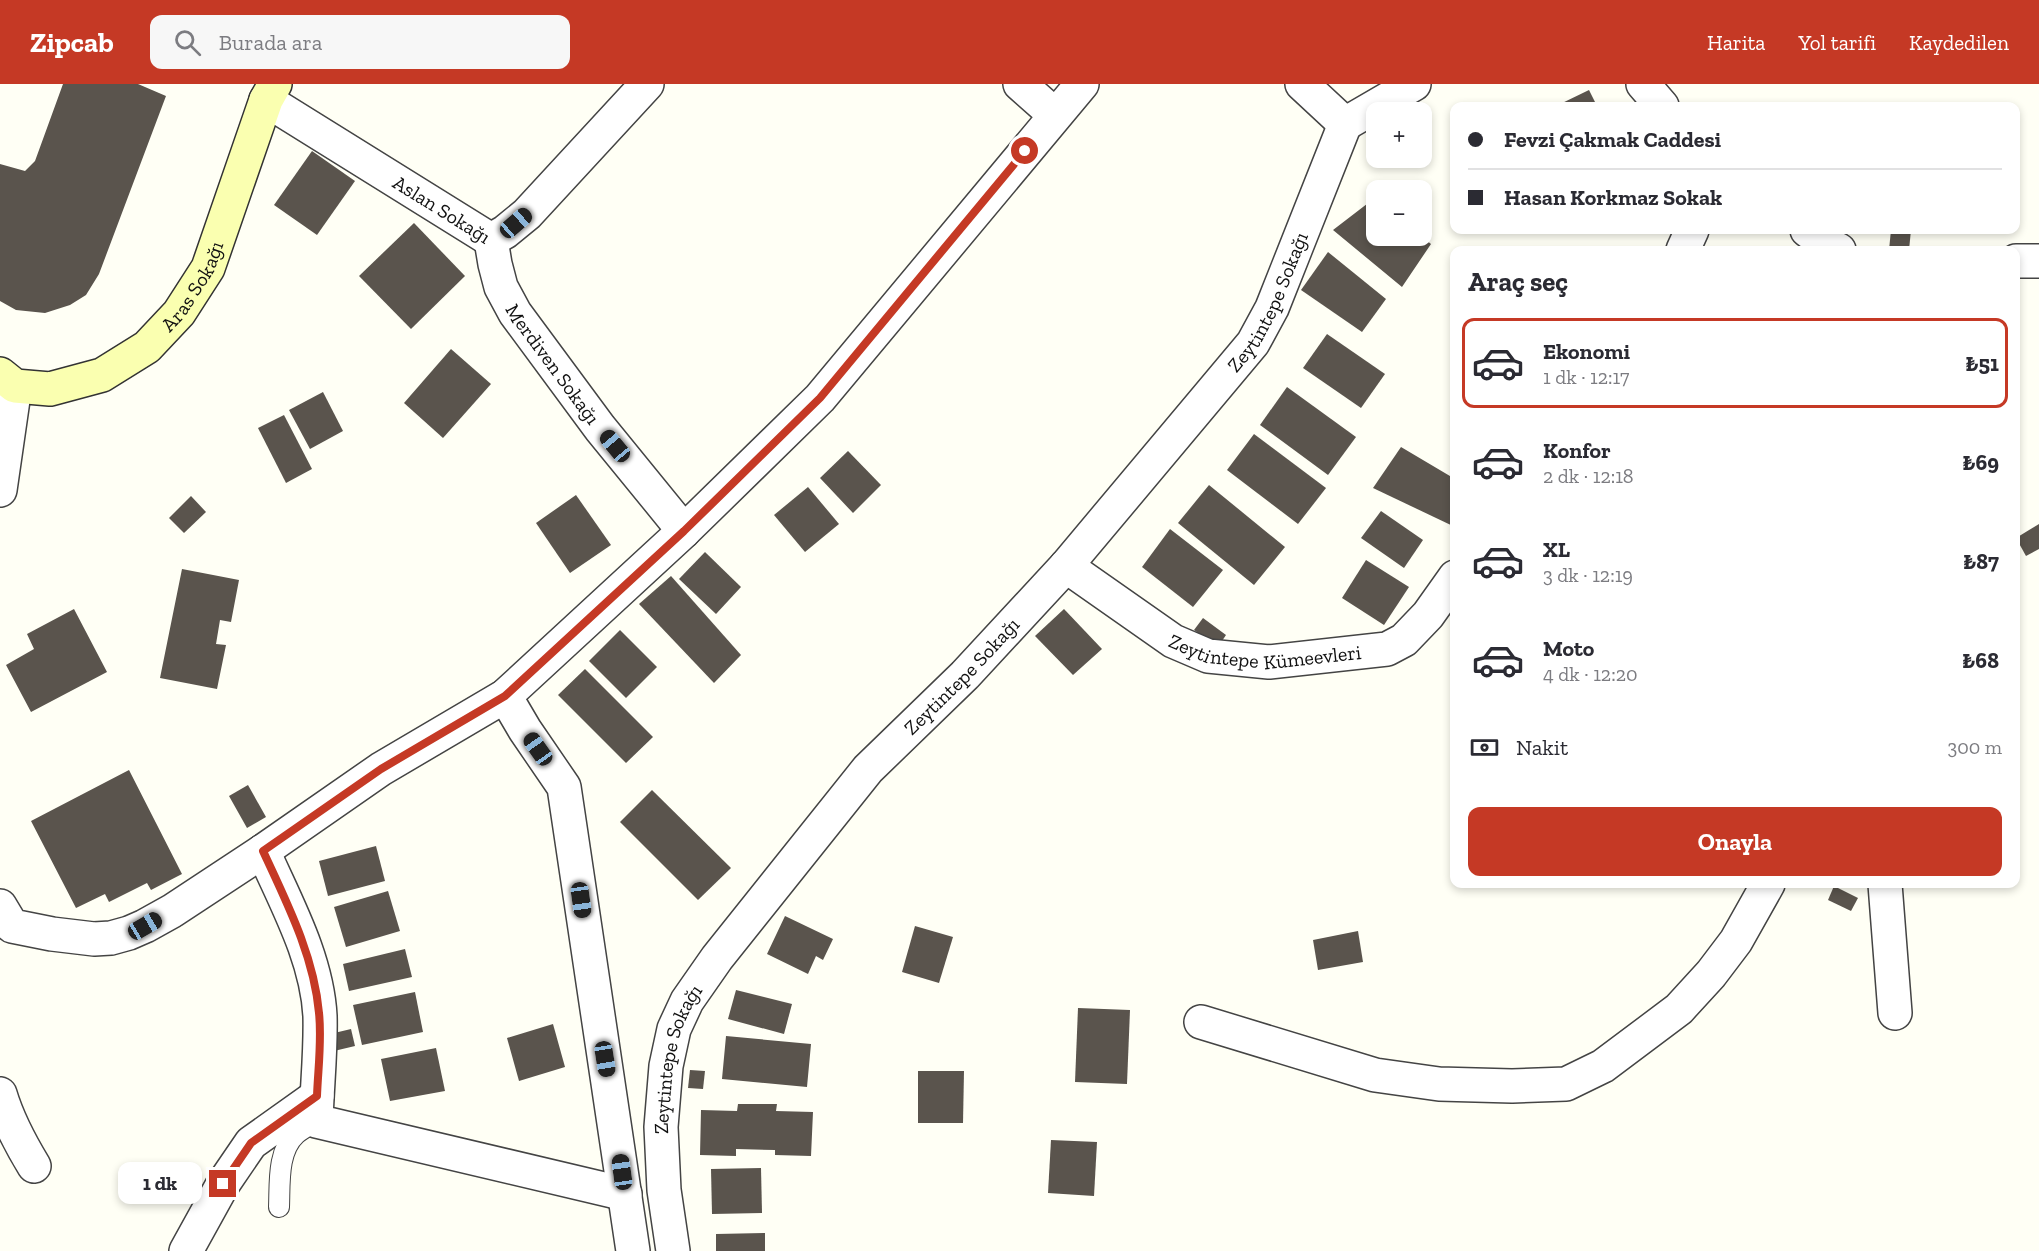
<!DOCTYPE html>
<html lang="tr">
<meta charset="utf-8">
<style>
:root{--surface:#fff;--page:#f7f7f7;--text:#2b2b33;--muted:#7c7c81;--line:#e1e1e2;--accent:#c53925}
body{margin:0;font-family:"Zilla Slab",serif;background:var(--page);color:var(--text);height:100vh;display:flex;flex-direction:column;font-size:22px;white-space:nowrap}
*{box-sizing:border-box;margin:0}
p{font-size:20px;color:var(--muted)}
.icon{flex:none;width:33px;height:33px;fill:none;stroke:currentColor;stroke-width:2;stroke-linecap:round;stroke-linejoin:round}
.map{position:relative;flex:1;overflow:hidden}
.sheet{position:absolute;left:1450px;top:162px;width:570px;height:642px;display:flex;flex-direction:column;background:var(--surface);border-radius:12px;box-shadow:0 3px 9px #0003}
.sheet>*{flex:none}
.hud{position:absolute;left:1450px;top:18px;width:570px;height:132px;border-radius:12px;box-shadow:0 3px 9px #0003;display:grid;align-content:center;height:132px;padding:0 18px;background:var(--surface)}
.tools{position:absolute;left:1366px;top:18px;display:grid;gap:12px}
.tools a{display:grid;place-items:center;width:66px;height:66px;border-radius:12px;background:var(--surface);box-shadow:0 3px 9px #0003;font-size:30px}
.end{position:absolute;width:27px;height:27px;margin:-14px;border:8px solid #c53925;background:#fff;box-shadow:0 0 0 3px #fff}
.from{border-radius:50%}
.bubble{position:absolute;height:42px;border-radius:12px;background:var(--surface);box-shadow:0 3px 9px #0003;font-size:20px;font-weight:700;line-height:42px;text-align:center}
.car{position:absolute;width:18px;height:36px;margin:-18px -9px;border-radius:8px;box-shadow:0 0 4px 2px #0007;background:linear-gradient(#222 24%,#8ab4d8 0 40%,#222 0 76%,#8ab4d8 0 86%,#222 0)}
.hud b{display:flex;align-items:center;gap:21px;height:57px;font-size:22px}
.hud b+b{border-top:2px solid var(--line)}
.hud i{width:15px;height:15px;background:var(--text)}
ul{padding:0;list-style:none}
li{display:flex;align-items:center;gap:18px;height:90px;margin:0 12px 9px;padding:0 6px;border:3px solid transparent;border-radius:12px}
li div{flex:1}
li b{display:block;font-size:22px}
li em{font-style:normal;font-weight:700}
li.on{border-color:var(--accent)}
li>.icon{width:54px;height:54px;stroke-width:1.5}
h2{padding:0 18px;font-size:27px;line-height:72px}
.pay{display:flex;align-items:center;gap:15px;height:66px;padding:0 18px;font-size:22px}
.pay p{margin-inline-start:auto}
.button{display:flex;gap:12px;margin-top:auto;padding:12px 18px}
.button a{flex:1;height:69px;border-radius:12px;background:var(--accent);color:#fff;font-size:24px;font-weight:700;line-height:69px;text-align:center}
header{display:flex;align-items:center;gap:36px;box-sizing:border-box;height:84px;padding:0 30px;background:var(--accent);color:#fff}
header strong{font-size:28px}
nav{display:flex;gap:33px;margin-inline-start:auto;font-size:21px}
.search{width:420px;height:54px;background:var(--page);display:flex;align-items:center;gap:15px;box-sizing:border-box;padding:0 21px;border-radius:12px;color:var(--muted);font-size:22px}
.map>svg:first-child{display:block}
.building{fill:#5a544d}
.lines{fill:none;stroke-linecap:round;stroke-linejoin:round}
.service-casing{stroke:#444;stroke-width:22}
.minor-casing{stroke:#444;stroke-width:36}
.secondary-casing{stroke:#333;stroke-width:36}
.service{stroke:#fff;stroke-width:20}
.minor{stroke:#fff;stroke-width:33}
.secondary{stroke:#faffb0;stroke-width:33}
.route{stroke:#c53925;stroke-width:8}
.labels{text-anchor:middle;stroke-width:6;stroke-linejoin:round;paint-order:stroke}
.street-label{font-size:20px;fill:#111;stroke:#fff}
</style>
<header>
<strong>Zipcab</strong>
<div class="search"><svg class="icon" aria-label="search" viewBox="0 0 24 24"><circle cx="10" cy="10" r="6"/><path d="M15 15l6 6"/></svg>Burada ara</div>
<nav><a>Harita</a><a>Yol tarifi</a><a>Kaydedilen</a></nav>
</header>
<div class="map">
<svg width="2039" height="1167" viewBox="0 0 2039 1167">
<rect width="100%" height="100%" fill="#fffff5"/>
<g class="building">
<polygon points="63,0 138,0 166,12 99,190 86,211 70,221 45,229 16,226 0,217 0,80 25,87 35,77"/>
<polygon points="1589,6 1597,22 1556,22"/>
<polygon points="312,67 355,97 317,151 274,121"/>
<polygon points="1376,113 1377,152 1421,152 1431,160 1402,203 1333,146"/>
<polygon points="414,139 465,192 411,245 359,192"/>
<polygon points="1891,146 1911,146 1909,166 1889,166"/>
<polygon points="1328,168 1386,215 1362,248 1301,206"/>
<polygon points="1327,250 1385,290 1361,324 1303,284"/>
<polygon points="451,265 491,300 443,354 404,319"/>
<polygon points="1287,303 1356,353 1328,391 1260,341"/>
<polygon points="323,308 343,347 310,365 289,326"/>
<polygon points="284,331 312,385 286,399 258,344"/>
<polygon points="1254,350 1326,404 1298,440 1227,386"/>
<polygon points="1401,363 1455,395 1455,443 1373,404"/>
<polygon points="848,367 881,401 853,429 820,394"/>
<polygon points="1209,401 1285,463 1254,501 1178,439"/>
<polygon points="808,403 839,440 805,468 774,431"/>
<polygon points="576,411 611,461 570,489 536,439"/>
<polygon points="191,412 206,428 184,449 169,434"/>
<polygon points="1381,427 1423,456 1404,484 1361,454"/>
<polygon points="2039,440 2039,465 2026,472 2016,454"/>
<polygon points="1170,445 1223,486 1193,523 1142,483"/>
<polygon points="705,468 741,503 716,530 679,495"/>
<polygon points="1366,476 1409,503 1384,541 1342,514"/>
<polygon points="182,485 239,496 231,538 220,536 216,560 226,561 217,605 160,594"/>
<polygon points="671,492 741,571 714,599 639,520"/>
<polygon points="74,525 107,588 31,628 6,581 34,565 27,550"/>
<polygon points="1064,525 1102,565 1073,591 1035,552"/>
<polygon points="1203,534 1226,551 1218,563 1194,546"/>
<polygon points="620,546 657,583 626,614 589,577"/>
<polygon points="585,585 653,653 626,679 558,611"/>
<polygon points="129,686 182,790 151,806 147,799 109,818 105,810 76,824 31,737"/>
<polygon points="248,701 266,733 247,744 229,712"/>
<polygon points="652,706 731,784 698,816 620,738"/>
<polygon points="376,762 385,797 328,812 319,777"/>
<polygon points="1834,802 1858,814 1851,827 1828,816"/>
<polygon points="388,807 400,847 346,863 334,823"/>
<polygon points="785,832 833,855 823,876 816,872 808,890 767,870"/>
<polygon points="915,842 953,853 939,899 902,888"/>
<polygon points="1358,847 1363,878 1318,886 1313,856"/>
<polygon points="405,865 412,893 349,907 343,880"/>
<polygon points="736,906 792,920 784,950 728,935"/>
<polygon points="415,908 423,948 362,961 353,921"/>
<polygon points="1078,924 1130,926 1127,1000 1075,998"/>
<polygon points="553,940 565,983 519,997 507,954"/>
<polygon points="351,945 355,962 334,967 330,950"/>
<polygon points="726,952 811,960 807,1003 722,995"/>
<polygon points="436,964 445,1007 390,1017 381,975"/>
<polygon points="690,986 705,987 703,1005 688,1004"/>
<polygon points="918,987 964,987 963,1039 918,1039"/>
<polygon points="738,1020 777,1020 776,1027 813,1028 811,1072 775,1071 775,1066 736,1065 736,1072 700,1071 701,1026 737,1027"/>
<polygon points="1051,1056 1097,1058 1094,1112 1048,1109"/>
<polygon points="761,1084 762,1129 712,1130 711,1085"/>
<polygon points="765,1149 765,1167 716,1167 716,1150"/>
</g>
<g class="lines">
<defs>
<path id="service" d="M279 1123C280 1100 277 1067 296 1050 302 1045 310 1041 316 1037"/>
<g id="minor">
<polyline points="1020,0 1055,31"/>
<polyline points="1302,0 1345,40"/>
<polyline points="1643,0 1662,22"/>
<path id="s1" d="M266 16 491 156"/>
<polyline points="1345,40 1414,0"/>
<polyline points="1807,146 1823,158 1839,166"/>
<path id="s2" d="M491 156 495 180 501 203 515 229 600 344 684 447"/>
<polyline points="491,156 505,148 527,130 647,0"/>
<polyline points="1683,166 1692,146"/>
<polyline points="2016,177 2039,177"/>
<polyline points="0,406 15,302"/>
<path id="s3" d="M1066 482 1173 557 1208 572 1269 578 1387 565 1404 556 1428 531 1455 493"/>
<polyline points="505,612 525,646 564,703 633,1167"/>
<path d="M263 767C286 819 317 874 320 932 321 967 317 1002 316 1037L625 1110"/>
<polyline points="1885,800 1895,929"/>
<polyline points="0,822 12,842 52,850 94,855 111,854 129,849 145,842 172,827 263,767 381,685 505,612 684,447 820,314 1082,0"/>
<polyline points="1201,938 1375,991 1439,1000 1512,1002 1566,1000 1603,982 1679,925 1711,890 1736,857 1768,800"/>
<path d="M0 1010C8 1037 20 1059 34 1082"/>
<polyline points="186,1167 223,1100 251,1059 317,1012"/>
<path id="s4" d="M673 1167 664 1106 661 1043 666 982 674 945 687 917 717 874 868 685 965 591 1066 482 1253 259 1272 224 1345 40"/>
</g>
<g id="secondary">
<path id="s5" d="M0 290 15 302 50 305 102 291 147 263 179 229 208 184 266 16 275 0"/>
</g>
</defs>
<use href="#service" class="service-casing"/>
<use href="#minor" class="minor-casing"/>
<use href="#secondary" class="secondary-casing"/>
<use href="#service" class="service"/>
<use href="#minor" class="minor"/>
<use href="#secondary" class="secondary"/>
</g>
<g class="lines">
<path class="route" d="M223 1100 251 1059 317 1012C318 985 322 956 319 929 314 872 287 819 263 767L381 685 505 612 684 447 820 314 1025 67"/>
</g>
<g class="labels">
<g class="street-label">
<text dy="7" stroke="none"><textPath href="#s1" startOffset="207">Aslan Sokağı</textPath></text>
<text dy="7" stroke="none"><textPath href="#s5" startOffset="238">Aras Sokağı</textPath></text>
<text dy="7" stroke="none"><textPath href="#s4" startOffset="1167">Zeytintepe Sokağı</textPath></text>
<text dy="7" stroke="none"><textPath href="#s2" startOffset="141">Merdiven Sokağı</textPath></text>
<text dy="7" stroke="none"><textPath href="#s3" startOffset="225">Zeytintepe Kümeevleri</textPath></text>
<text dy="7" stroke="none"><textPath href="#s4" startOffset="681">Zeytintepe Sokağı</textPath></text>
<text dy="7" stroke="none"><textPath href="#s4" startOffset="195">Zeytintepe Sokağı</textPath></text>
</g>
</g>
</svg>
<div class="tools">
<a>+</a>
<a>−</a>
</div>
<i class="end from" style="left:1025px;top:67px"></i>
<i class="end" style="left:223px;top:1100px"></i>
<div class="bubble" style="left:118px;top:1078px;width:84px">1 dk</div>
<i class="car" style="left:516px;top:139px;rotate:49deg"></i>
<i class="car" style="left:615px;top:362px;rotate:320deg"></i>
<i class="car" style="left:538px;top:665px;rotate:325deg"></i>
<i class="car" style="left:581px;top:816px;rotate:172deg"></i>
<i class="car" style="left:145px;top:842px;rotate:60deg"></i>
<i class="car" style="left:605px;top:975px;rotate:171deg"></i>
<i class="car" style="left:622px;top:1088px;rotate:352deg"></i>
<div class="hud">
<b><i class="from"></i>Fevzi Çakmak Caddesi</b>
<b><i></i>Hasan Korkmaz Sokak</b>
</div>
<section class="sheet">
<h2>Araç seç</h2>
<ul>
<li class="on"><svg class="icon" aria-label="car" viewBox="0 0 24 24"><path d="M5 17H2v-5l4-1 3-4h7l3 4 3 1v5h-3M9 17h6M6 11h13"/><circle cx="7" cy="17" r="2"/><circle cx="17" cy="17" r="2"/></svg><div><b>Ekonomi</b><p>1 dk · 12:17</p></div><em>₺51</em></li>
<li><svg class="icon" aria-label="car" viewBox="0 0 24 24"><path d="M5 17H2v-5l4-1 3-4h7l3 4 3 1v5h-3M9 17h6M6 11h13"/><circle cx="7" cy="17" r="2"/><circle cx="17" cy="17" r="2"/></svg><div><b>Konfor</b><p>2 dk · 12:18</p></div><em>₺69</em></li>
<li><svg class="icon" aria-label="car" viewBox="0 0 24 24"><path d="M5 17H2v-5l4-1 3-4h7l3 4 3 1v5h-3M9 17h6M6 11h13"/><circle cx="7" cy="17" r="2"/><circle cx="17" cy="17" r="2"/></svg><div><b>XL</b><p>3 dk · 12:19</p></div><em>₺87</em></li>
<li><svg class="icon" aria-label="car" viewBox="0 0 24 24"><path d="M5 17H2v-5l4-1 3-4h7l3 4 3 1v5h-3M9 17h6M6 11h13"/><circle cx="7" cy="17" r="2"/><circle cx="17" cy="17" r="2"/></svg><div><b>Moto</b><p>4 dk · 12:20</p></div><em>₺68</em></li>
</ul>
<div class="pay"><svg class="icon" aria-label="cash" viewBox="0 0 24 24"><path d="M3 7h18v10H3z"/><circle cx="12" cy="12" r="2"/></svg>Nakit<p>300 m</p></div>
<div class="button"><a>Onayla</a></div>
</section>
</div>
